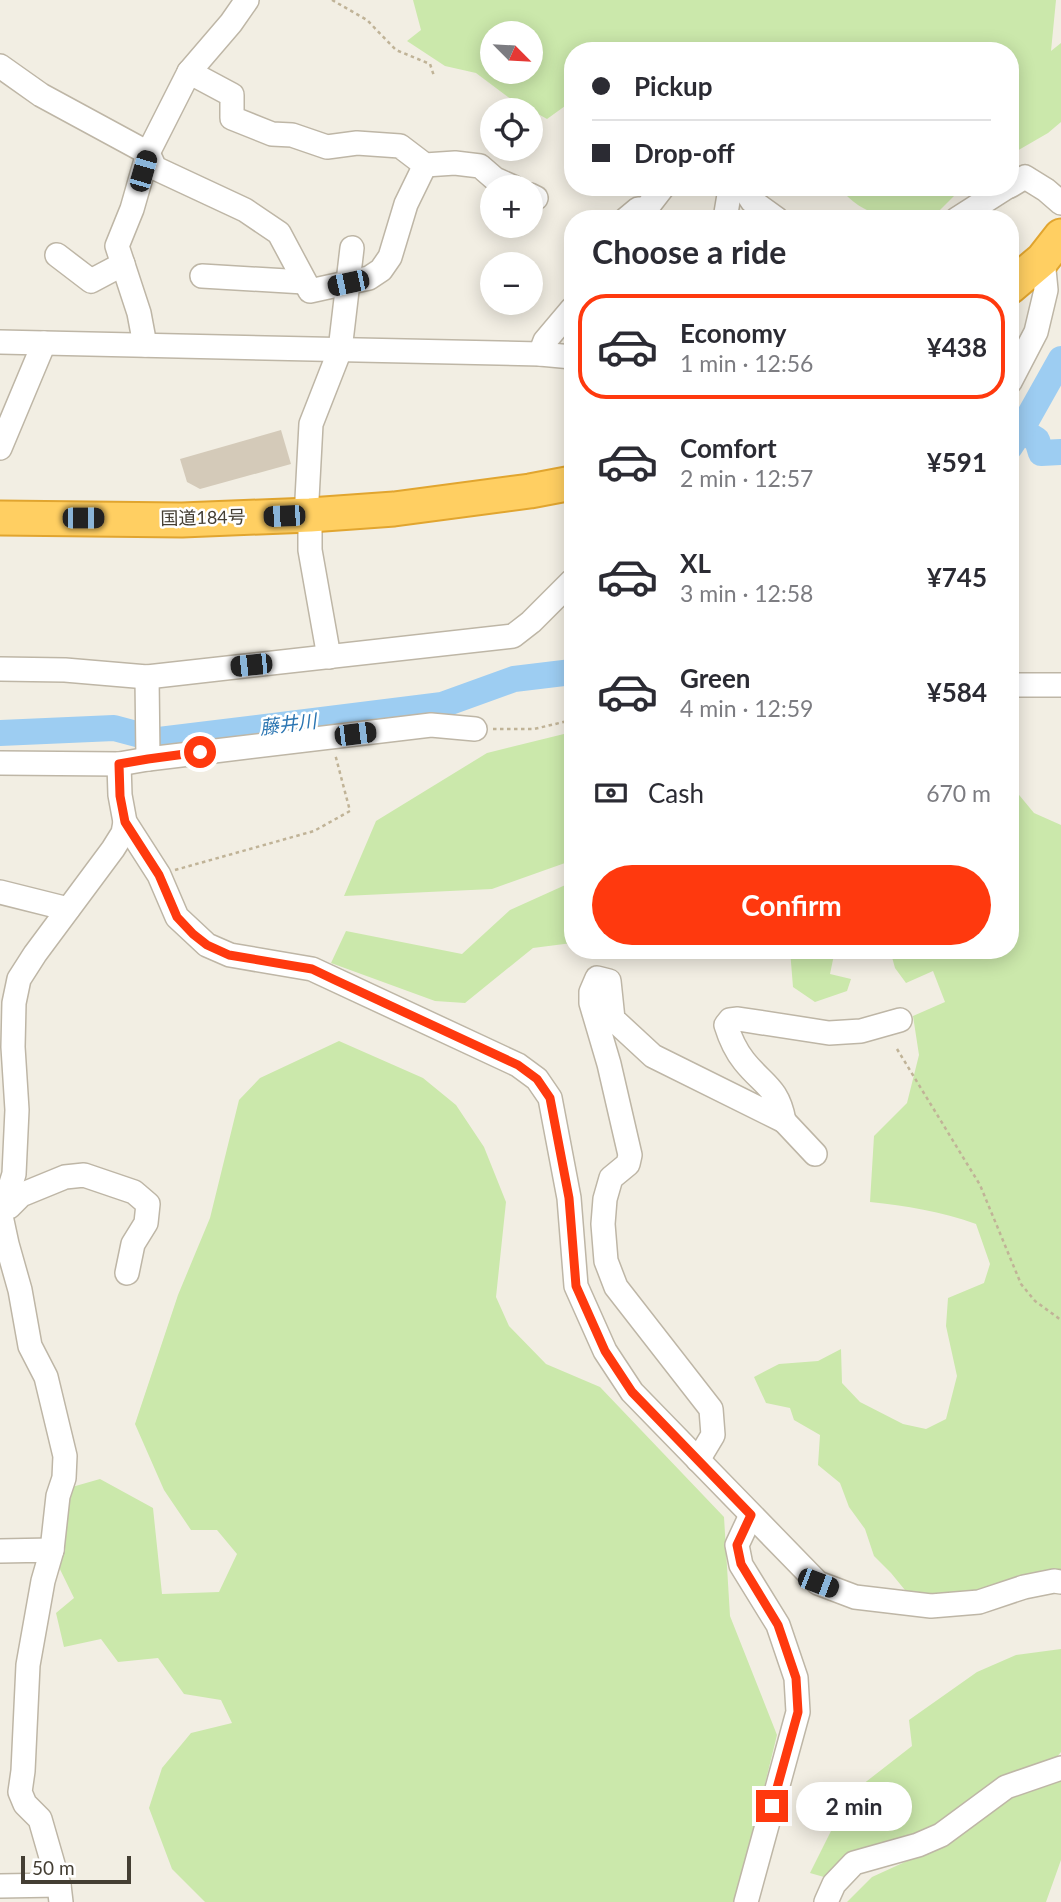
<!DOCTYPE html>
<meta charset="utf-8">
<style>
:root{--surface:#fff;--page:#f2f2f3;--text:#2b2b33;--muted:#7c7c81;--line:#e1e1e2;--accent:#ff390e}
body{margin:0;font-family:Lato,"Noto Sans JP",sans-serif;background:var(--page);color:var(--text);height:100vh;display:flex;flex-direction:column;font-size:26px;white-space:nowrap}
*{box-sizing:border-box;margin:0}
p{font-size:23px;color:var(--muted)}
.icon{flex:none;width:38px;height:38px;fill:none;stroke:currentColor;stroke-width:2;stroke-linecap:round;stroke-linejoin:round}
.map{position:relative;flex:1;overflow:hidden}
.sheet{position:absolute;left:564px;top:210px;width:455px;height:749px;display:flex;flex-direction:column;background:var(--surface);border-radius:28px;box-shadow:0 4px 18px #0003}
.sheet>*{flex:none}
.guide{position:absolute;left:564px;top:42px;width:455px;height:154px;border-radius:28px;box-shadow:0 4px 18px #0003;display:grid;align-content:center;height:154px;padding:0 28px;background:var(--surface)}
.needle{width:46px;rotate:114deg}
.tools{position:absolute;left:480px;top:21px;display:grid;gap:14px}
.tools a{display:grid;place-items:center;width:63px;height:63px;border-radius:50%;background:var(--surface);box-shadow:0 4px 18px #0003;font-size:35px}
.scale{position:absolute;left:21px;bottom:18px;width:110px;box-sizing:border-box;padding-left:7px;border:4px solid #443e33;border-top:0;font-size:19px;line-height:24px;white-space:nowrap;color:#443e33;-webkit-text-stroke:5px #fff;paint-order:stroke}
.end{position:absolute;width:32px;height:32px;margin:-16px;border:9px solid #ff390e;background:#fff;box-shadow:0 0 0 4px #fff}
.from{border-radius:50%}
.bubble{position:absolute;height:49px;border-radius:24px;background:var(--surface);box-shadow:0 4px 18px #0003;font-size:23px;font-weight:700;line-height:49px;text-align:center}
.car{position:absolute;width:21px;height:42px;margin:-21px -10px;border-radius:9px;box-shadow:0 0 5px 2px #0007;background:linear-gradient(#222 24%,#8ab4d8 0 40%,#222 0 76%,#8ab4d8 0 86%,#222 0)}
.guide b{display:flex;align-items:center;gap:24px;height:66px;font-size:26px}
.guide b+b{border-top:2px solid var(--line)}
.guide i{width:18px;height:18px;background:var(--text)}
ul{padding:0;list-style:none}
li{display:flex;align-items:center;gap:21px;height:105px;margin:0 14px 10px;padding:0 14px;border:4px solid transparent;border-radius:28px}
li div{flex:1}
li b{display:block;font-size:26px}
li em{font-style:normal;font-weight:700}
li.active{border-color:var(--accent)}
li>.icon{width:63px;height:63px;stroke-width:1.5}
h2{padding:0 28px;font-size:32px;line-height:84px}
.pay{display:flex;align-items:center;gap:18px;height:77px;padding:0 28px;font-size:26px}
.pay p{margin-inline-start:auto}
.action{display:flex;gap:14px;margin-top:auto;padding:14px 28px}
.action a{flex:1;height:80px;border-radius:42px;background:var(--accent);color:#fff;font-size:28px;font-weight:700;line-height:80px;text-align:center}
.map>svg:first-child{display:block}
.green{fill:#cbe8ab;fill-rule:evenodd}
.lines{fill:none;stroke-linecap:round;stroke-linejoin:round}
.river{stroke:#9dcdf2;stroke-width:26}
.building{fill:#d4cab9}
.minor-casing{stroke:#beb6a6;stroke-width:26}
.highway-casing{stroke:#e1a52f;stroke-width:37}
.path{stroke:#c0b397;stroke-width:2.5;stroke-dasharray:3.5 3.5;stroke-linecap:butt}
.minor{stroke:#fff;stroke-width:23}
.highway{stroke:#ffcf62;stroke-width:33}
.route{stroke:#ff390e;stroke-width:9}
.labels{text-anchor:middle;stroke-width:5;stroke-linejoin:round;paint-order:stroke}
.street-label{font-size:18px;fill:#443e33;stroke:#fff}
.water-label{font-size:19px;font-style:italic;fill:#2b75b2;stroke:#fff}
</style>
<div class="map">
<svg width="1061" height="1902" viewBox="0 0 1061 1902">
<rect width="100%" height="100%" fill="#f2eee3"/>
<g class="green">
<path d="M413 0H1056L1051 51 1061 43V122L1048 133 1010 155V51H572V101L547 119 508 97 476 73 445 66 407 41 421 30ZM530 33V72H492V33Z"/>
<path d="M839 187H963L931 219C894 219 864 219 839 187Z"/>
<polygon points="572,732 572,865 565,863 492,889 344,896 376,821 487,753"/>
<path d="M1010 784 1034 813 1061 825V1573L1044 1570 991 1588 939 1597 909 1595 891 1573 874 1556 865 1529 849 1507 840 1483 818 1465 820 1435 794 1420 790 1408 766 1403 754 1377 779 1364 818 1361 841 1349 842 1383 860 1402 903 1424 926 1429 946 1419 957 1376 946 1326 948 1298 984 1283 990 1264 976 1224C941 1211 906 1206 870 1202L874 1136 907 1103 919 1055 913 1016 945 1002 933 971 906 983 895 968 890 950H1010Z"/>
<polygon points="572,882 572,943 533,948 465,1003 435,1001 331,963 346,931 462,954 510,910"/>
<polygon points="790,950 835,950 830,974 851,979 847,991 815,1002 793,987"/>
<polygon points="339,1041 423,1078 456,1105 484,1147 506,1202 496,1297 509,1326 546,1364 600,1387 724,1517 730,1616 777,1735 736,1902 205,1902 172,1869 149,1808 162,1768 191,1733 232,1723 221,1700 184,1694 158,1658 118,1662 101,1639 64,1647 56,1613 74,1598 54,1557 65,1489 100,1479 153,1508 162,1594 219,1592 237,1554 217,1530 191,1530 164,1490 135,1424 178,1295 210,1218 239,1100 260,1078"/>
<polygon points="1061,1649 1061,1752 1051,1764 1013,1775 915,1838 849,1857 824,1877 810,1873 849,1795 912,1746 909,1720 977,1672 1016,1655"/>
<polygon points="1061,1778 1061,1860 1046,1902 847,1902 872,1877 918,1856 1021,1790"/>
</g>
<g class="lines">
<g class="river">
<polyline points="1021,430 1037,440 1041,453 1061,452"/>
<polyline points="1010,447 1021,430 1061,359"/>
<polyline points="0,733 114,728 159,740 442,705 514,679 572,672"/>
</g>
</g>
<polygon class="building" points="281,430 291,464 200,489 187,482 180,459"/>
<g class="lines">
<defs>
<g id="minor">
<polyline points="0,66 41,95 148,153 155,168 245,210 279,233 310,291 369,278 381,270 390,257 406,204 425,165"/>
<polyline points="189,72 232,95 232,118 272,134 292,135 327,147 357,143 400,146 425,165 455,163 480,166 495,179 513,187"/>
<polyline points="1010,186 1025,177 1046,190 1061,203"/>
<polyline points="743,187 752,201 777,219"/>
<polyline points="530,195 536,198"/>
<polyline points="626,219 638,209 646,209 663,187"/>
<polyline points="725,219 730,189 733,187"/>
<polyline points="957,219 1007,187"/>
<polyline points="57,255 91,281 123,264"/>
<polyline points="202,276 304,282"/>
<polyline points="0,342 540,354 572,357"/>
<polyline points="145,345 139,313 117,246 132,209 148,153 189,72 231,23 247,0"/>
<polyline points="540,354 545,341 572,309"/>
<polyline points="1010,382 1036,332 1046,290 1043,259"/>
<polyline points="0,448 44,343"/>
<polyline points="329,657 310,550 310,515 307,499 311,424 340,350 352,248"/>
<polyline points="0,669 65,670 147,677 513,636 531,622 572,581"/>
<polyline points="147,677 148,759"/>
<polyline points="1010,685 1061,685"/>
<polyline points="0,763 119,764 148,759 431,725 475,729"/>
<polyline points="119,764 120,795 125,822 159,875 177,917 207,945 230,955 312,969 518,1065 537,1079 550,1098 569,1198 576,1286 605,1351 632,1392 818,1583 855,1597 931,1606 979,1602 1024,1587 1054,1581 1061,1582"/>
<polyline points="0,892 68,909"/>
<polyline points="784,1121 815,1154"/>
<polyline points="4,1208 9,1207 21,1195 65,1177 84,1175 134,1192 148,1204 146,1223 133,1244 127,1273"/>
<path d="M698 1460 713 1435 711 1409 616 1287 606 1261 603 1224 605 1199 611 1178 628 1164 630 1155 609 1064 591 1003V992L597 978 609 981 613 1019 653 1056 784 1121C778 1087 763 1085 744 1061 736 1051 730 1038 726 1025L730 1020 738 1019 829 1033 861 1031 900 1020"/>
<polyline points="52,1550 58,1496 64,1478 65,1456 46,1377 30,1346 20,1290 7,1244 1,1216 14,1174 17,1110 13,1047 14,1003 19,979 35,954 113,849 123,833 125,822"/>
<polyline points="0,1551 52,1550 43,1581 28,1665 23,1771 20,1792 25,1804 40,1819 59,1885 61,1902"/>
<polyline points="0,1886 59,1885"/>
<polyline points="746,1902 798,1712 796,1678 778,1625 741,1565 737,1545 751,1515"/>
<polyline points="826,1902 834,1884 854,1863 918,1845 941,1835 1006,1787 1061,1768"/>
</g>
<g id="highway">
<polyline points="1010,287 1043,259 1061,236"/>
<polyline points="0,518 182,520 310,515 394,509 530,491 572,483"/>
</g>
</defs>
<use href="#minor" class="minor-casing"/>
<use href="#highway" class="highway-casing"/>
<g class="path">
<polyline points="332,0 367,20 396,50 430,64 434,76"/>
<polyline points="493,729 534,729 572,720"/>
<polyline points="175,870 314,831 350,811 335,754"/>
<polyline points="897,1049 980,1185 1021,1284 1035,1301 1061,1320"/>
</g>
<use href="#minor" class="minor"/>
<use href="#highway" class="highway"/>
</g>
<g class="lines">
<polyline class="route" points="200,752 148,759 119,764 120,796 125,822 159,875 177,917 193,934 207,945 229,955 312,969 335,980 518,1065 537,1079 550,1098 569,1198 576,1286 605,1351 632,1392 751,1515 737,1545 741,1564 778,1625 796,1678 798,1712 772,1806"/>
</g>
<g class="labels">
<g class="street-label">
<text transform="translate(203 518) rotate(-1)" y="6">国道184号</text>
</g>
<g class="water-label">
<text transform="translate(288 724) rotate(-7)" y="7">藤井川</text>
</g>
</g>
</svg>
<div class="tools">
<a><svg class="needle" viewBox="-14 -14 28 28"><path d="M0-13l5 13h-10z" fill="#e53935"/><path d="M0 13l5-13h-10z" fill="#7c7c81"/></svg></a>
<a><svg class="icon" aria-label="locate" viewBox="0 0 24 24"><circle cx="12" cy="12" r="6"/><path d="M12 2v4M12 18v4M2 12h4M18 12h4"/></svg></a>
<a>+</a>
<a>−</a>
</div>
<div class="scale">50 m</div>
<i class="end from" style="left:200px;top:752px"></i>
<i class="end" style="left:772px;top:1806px"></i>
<div class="bubble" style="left:796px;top:1782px;width:116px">2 min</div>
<i class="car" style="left:143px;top:171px;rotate:16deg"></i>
<i class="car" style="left:348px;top:283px;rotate:258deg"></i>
<i class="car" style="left:284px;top:516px;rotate:268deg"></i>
<i class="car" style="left:83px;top:518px;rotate:90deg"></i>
<i class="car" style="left:251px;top:665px;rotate:264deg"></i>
<i class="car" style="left:355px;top:734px;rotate:83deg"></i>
<i class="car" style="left:818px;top:1583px;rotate:111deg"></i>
<div class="guide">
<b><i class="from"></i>Pickup</b>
<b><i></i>Drop-off</b>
</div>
<section class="sheet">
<h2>Choose a ride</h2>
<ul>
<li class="active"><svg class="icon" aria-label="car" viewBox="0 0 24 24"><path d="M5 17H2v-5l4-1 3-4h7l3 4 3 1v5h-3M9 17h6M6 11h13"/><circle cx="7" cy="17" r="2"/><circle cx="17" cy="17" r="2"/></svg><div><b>Economy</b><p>1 min · 12:56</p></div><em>¥438</em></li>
<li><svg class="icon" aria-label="car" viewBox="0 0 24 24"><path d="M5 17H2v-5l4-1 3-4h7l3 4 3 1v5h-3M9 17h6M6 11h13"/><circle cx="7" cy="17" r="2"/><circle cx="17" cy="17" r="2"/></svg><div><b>Comfort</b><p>2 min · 12:57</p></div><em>¥591</em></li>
<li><svg class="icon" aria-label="car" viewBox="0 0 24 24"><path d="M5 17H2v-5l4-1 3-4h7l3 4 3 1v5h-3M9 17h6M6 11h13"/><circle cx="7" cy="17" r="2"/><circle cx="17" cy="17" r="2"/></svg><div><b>XL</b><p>3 min · 12:58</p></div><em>¥745</em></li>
<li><svg class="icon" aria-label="car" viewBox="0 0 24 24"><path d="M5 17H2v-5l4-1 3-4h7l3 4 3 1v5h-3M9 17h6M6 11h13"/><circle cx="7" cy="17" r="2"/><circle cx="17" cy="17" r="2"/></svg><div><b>Green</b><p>4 min · 12:59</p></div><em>¥584</em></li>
</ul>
<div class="pay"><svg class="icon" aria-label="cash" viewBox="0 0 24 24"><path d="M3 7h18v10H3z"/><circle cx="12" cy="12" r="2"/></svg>Cash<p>670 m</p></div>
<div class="action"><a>Confirm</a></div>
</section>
</div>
